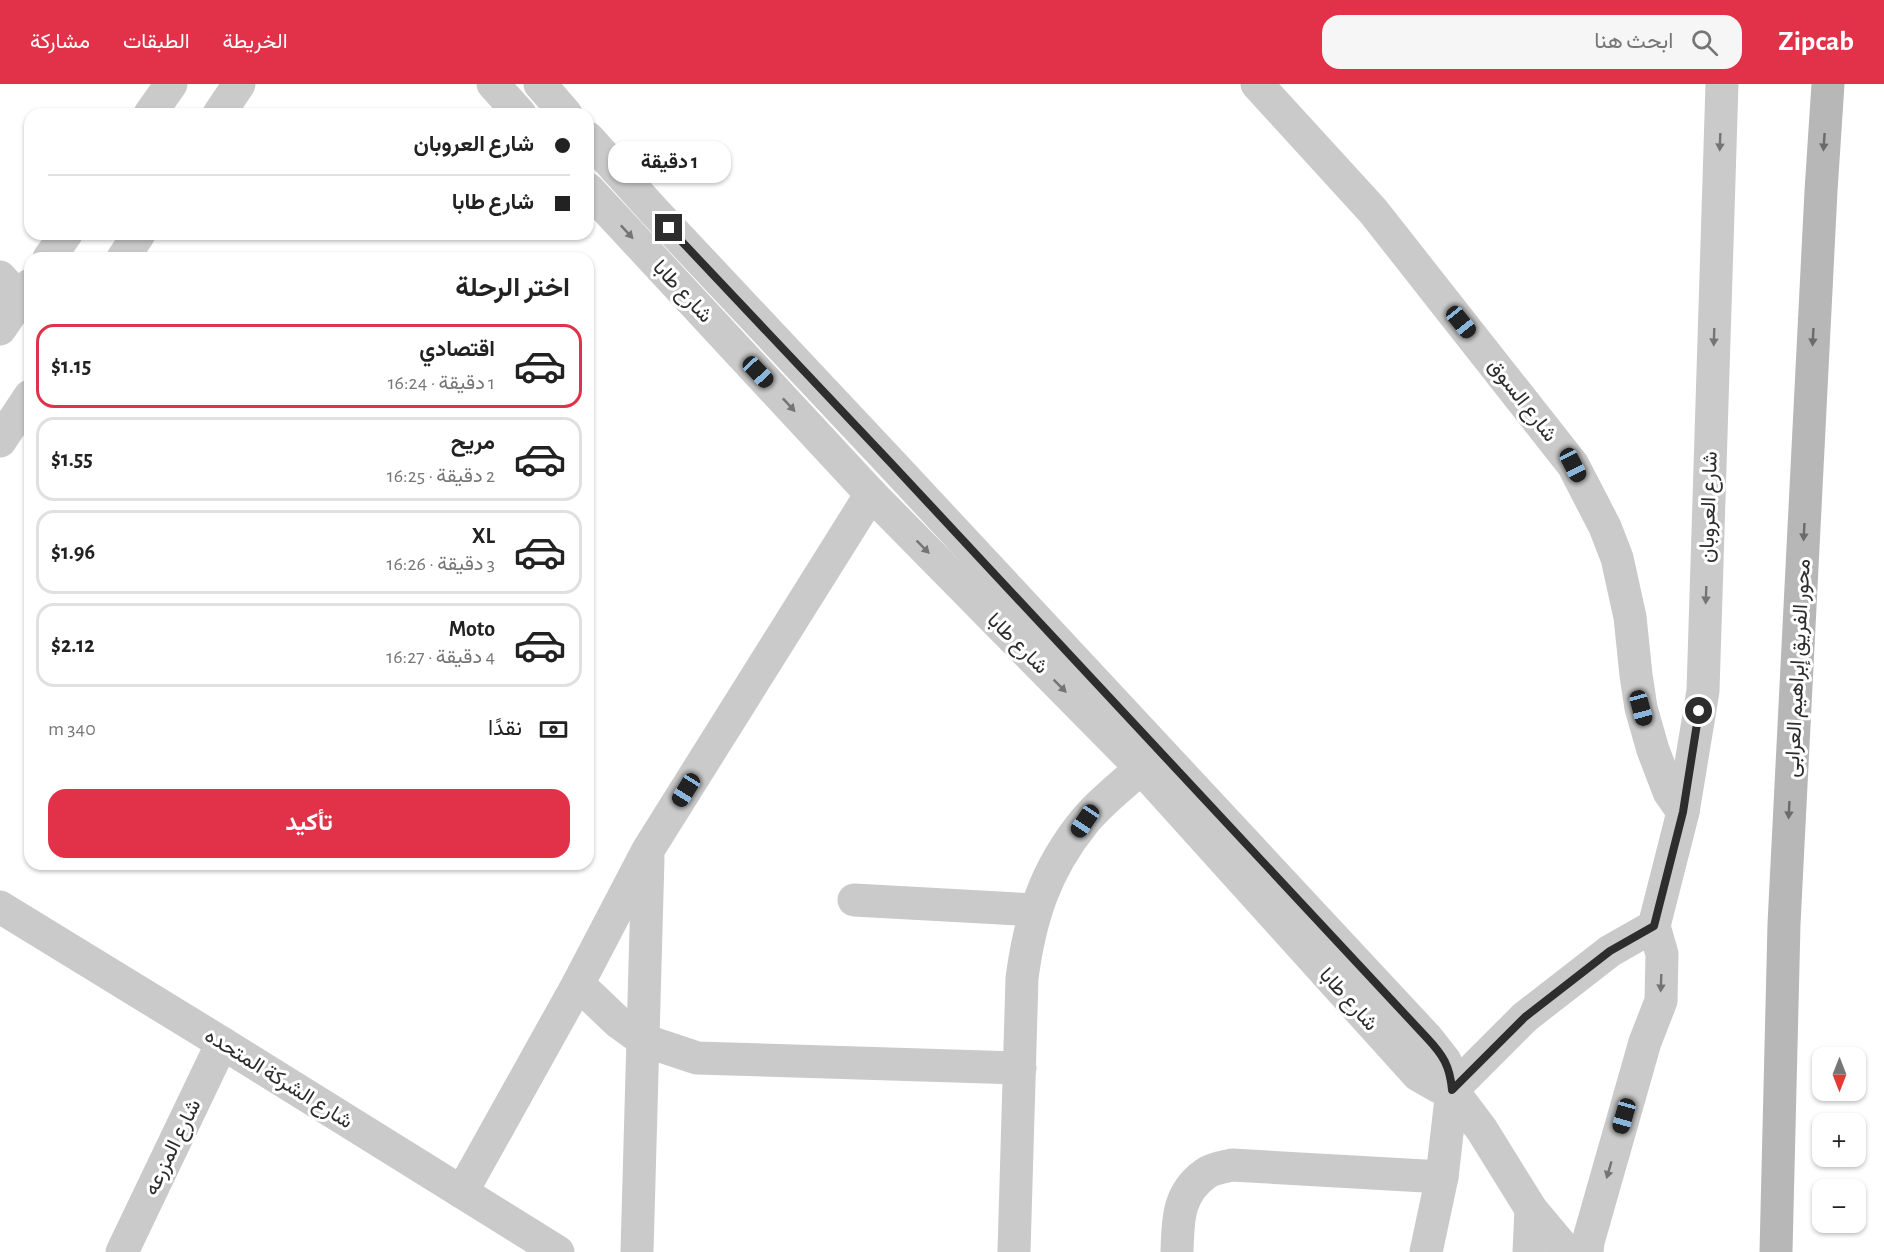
<!DOCTYPE html>
<html lang="ar">
<meta charset="utf-8">
<style>
:root{--surface:#fff;--page:#f6f6f6;--text:#222;--muted:#767676;--line:#e0e0e0;--accent:#e13249}
body{margin:0;font-family:"Alegreya Sans",Vazirmatn,sans-serif;background:var(--page);color:var(--text);direction:rtl;height:100vh;display:flex;flex-direction:column;font-size:22px;white-space:nowrap}
*{box-sizing:border-box;margin:0}
p{font-size:20px;color:var(--muted)}
.icon{flex:none;width:33px;height:33px;fill:none;stroke:currentColor;stroke-width:2;stroke-linecap:round;stroke-linejoin:round}
.map{position:relative;flex:1;overflow:hidden;direction:ltr}
.details{position:absolute;left:24px;top:168px;width:570px;height:618px;display:flex;flex-direction:column;background:var(--surface);border-radius:18px;box-shadow:0 2px 4px #0004;direction:rtl}
.details>*{flex:none}
.guide{position:absolute;left:24px;top:24px;width:570px;height:132px;border-radius:18px;box-shadow:0 2px 4px #0004;direction:rtl;display:grid;align-content:center;height:132px;padding:0 24px;background:var(--surface)}
.needle{width:39px;rotate:180deg}
.controls{position:absolute;left:1812px;top:963px;display:grid;gap:12px}
.controls a{display:grid;place-items:center;width:54px;height:54px;border-radius:12px;background:var(--surface);box-shadow:0 2px 4px #0004;font-size:30px}
.end{position:absolute;width:27px;height:27px;margin:-14px;border:8px solid #2d2d2d;background:#fff;box-shadow:0 0 0 3px #fff}
.from{border-radius:50%}
.bubble{position:absolute;height:42px;border-radius:18px;background:var(--surface);box-shadow:0 2px 4px #0004;font-size:20px;font-weight:700;line-height:42px;text-align:center;direction:rtl}
.car{position:absolute;width:18px;height:36px;margin:-18px -9px;border-radius:8px;box-shadow:0 0 4px 2px #0007;background:linear-gradient(#222 24%,#8ab4d8 0 40%,#222 0 76%,#8ab4d8 0 86%,#222 0)}
.guide b{display:flex;align-items:center;gap:21px;height:57px;font-size:22px}
.guide b+b{border-top:2px solid var(--line)}
.guide i{width:15px;height:15px;background:var(--text)}
ul{padding:0;list-style:none}
li{display:flex;align-items:center;gap:18px;height:84px;margin:0 12px 9px;padding:0 12px;border:3px solid var(--line);border-radius:18px}
li div{flex:1}
li b{display:block;font-size:22px}
li em{font-style:normal;font-weight:700}
li.active{border-color:var(--accent)}
li>.icon{width:54px;height:54px;stroke-width:1.5}
h2{padding:0 24px;font-size:27px;line-height:72px}
.pay{display:flex;align-items:center;gap:15px;height:66px;padding:0 24px;font-size:22px}
.pay p{margin-inline-start:auto}
.cta{display:flex;gap:12px;margin-top:auto;padding:12px 24px}
.cta a{flex:1;height:69px;border-radius:18px;background:var(--accent);color:#fff;font-size:24px;font-weight:700;line-height:69px;text-align:center}
header{display:flex;align-items:center;gap:36px;box-sizing:border-box;height:84px;padding:0 30px;background:var(--accent);color:#fff}
header strong{font-size:28px}
nav{display:flex;gap:33px;margin-inline-start:auto;font-size:21px}
.search{width:420px;height:54px;background:var(--page);display:flex;align-items:center;gap:15px;box-sizing:border-box;padding:0 21px;border-radius:18px;color:var(--muted);font-size:22px}
.map>svg:first-child{display:block}
.lines{fill:none;stroke-linecap:round;stroke-linejoin:round}
.minor{stroke:#cacaca;stroke-width:33}
.tertiary{stroke:#cacaca;stroke-width:33}
.secondary{stroke:#b7b7b7;stroke-width:33}
.oneway{fill:#747474}
.oneway2{fill:#6b6b6b}
.route{stroke:#2d2d2d;stroke-width:8}
.labels{text-anchor:middle;stroke-width:6;stroke-linejoin:round;paint-order:stroke}
.street-label{font-size:21px;fill:#2d2d2d;stroke:#fff}
</style>
<header>
<strong>Zipcab</strong>
<div class="search"><svg class="icon" aria-label="search" viewBox="0 0 24 24"><circle cx="10" cy="10" r="6"/><path d="M15 15l6 6"/></svg>ابحث هنا</div>
<nav><a>الخريطة</a><a>الطبقات</a><a>مشاركة</a></nav>
</header>
<div class="map">
<svg width="1884" height="1168" viewBox="0 0 1884 1168">
<rect width="100%" height="100%" fill="#fff"/>
<g class="lines">
<g class="minor">
<polyline points="1257,0 1373,127 1573,381 1605,443 1617,474 1630,533 1636,591 1641,624 1653,666 1669,708 1683,728"/>
<polyline points="0,193 20,215"/>
<polyline points="854,816 1035,826"/>
<polyline points="0,823 222,959 558,1168"/>
<polyline points="578,900 618,938 643,956 697,974 1020,984"/>
<polyline points="462,1108 578,900 648,766 871,410"/>
<polyline points="122,1168 222,959"/>
<polyline points="637,1168 648,774"/>
<path d="M1014 1168 1022 894C1030 834 1045 786 1084 738 1099 719 1123 701 1141 684"/>
<path d="M1177 1168C1178 1138 1177 1110 1205 1090 1211 1085 1224 1083 1232 1081L1442 1093"/>
<polyline points="1426,1168 1442,1093 1452,1006"/>
<polyline points="1529,1168 1531,1125"/>
</g>
<g class="tertiary">
<polyline points="493,0 520,30"/>
<polyline points="540,0 566,30"/>
<polyline points="150,30 171,0"/>
<polyline points="219,30 239,0"/>
<polyline points="588,54 654,127 890,378 1427,954 1445,977 1451,990 1452,1006 1482,1046 1531,1125 1567,1168"/>
<polyline points="588,105 871,410 1141,684 1418,991 1439,1003 1452,1006"/>
<polyline points="49,174 66,150"/>
<polyline points="123,174 139,150"/>
<polyline points="0,245 30,201"/>
<polyline points="0,357 30,312"/>
<polyline points="1452,1006 1525,933 1610,867 1654,842 1683,728 1703,607 1722,0"/>
<polyline points="1587,1168 1588,1158 1645,958 1661,917 1662,870 1654,842"/>
</g>
<polyline class="secondary" points="1776,1168 1784,840 1821,107 1828,0"/>
</g>
<defs><path id="oneway-solid" d="M-6-.8H1V-3.2L6.5 0L1 3.2V.8H-6Z" transform="scale(1.5)"/></defs>
<g class="oneway">
<use href="#oneway-solid" transform="translate(1720 58) rotate(92)"/>
<use href="#oneway-solid" transform="translate(627 148) rotate(47)"/>
<use href="#oneway-solid" transform="translate(1714 253) rotate(92)"/>
<use href="#oneway-solid" transform="translate(789 321) rotate(47)"/>
<use href="#oneway-solid" transform="translate(923 463) rotate(45)"/>
<use href="#oneway-solid" transform="translate(1706 511) rotate(92)"/>
<use href="#oneway-solid" transform="translate(1060 602) rotate(45)"/>
<use href="#oneway-solid" transform="translate(1661 899) rotate(92)"/>
<use href="#oneway-solid" transform="translate(1609 1086) rotate(106)"/>
</g>
<g class="oneway2">
<use href="#oneway-solid" transform="translate(1824 58) rotate(94)"/>
<use href="#oneway-solid" transform="translate(1813 253) rotate(93)"/>
<use href="#oneway-solid" transform="translate(1804 448) rotate(93)"/>
<use href="#oneway-solid" transform="translate(1789 726) rotate(93)"/>
</g>
<g class="lines">
<path class="route" d="M669 144 890 378 1427 954C1443 971 1450 982 1452 1006L1525 933 1610 867 1654 842 1683 728 1699 627"/>
</g>
<g class="labels">
<g class="street-label">
<text transform="translate(683 207) rotate(47)" y="7">شارع طابا</text>
<text transform="translate(1523 316) rotate(52)" y="7">شارع السوق</text>
<text transform="translate(1708 423) rotate(-88)" y="7">شارع العروبان</text>
<text transform="translate(1018 559) rotate(45)" y="7">شارع طابا</text>
<text transform="translate(1797 584) rotate(-87)" y="7">محور الفريق إبراهيم العرابى</text>
<text transform="translate(1349 915) rotate(48)" y="7">شارع طابا</text>
<text transform="translate(279 994) rotate(32)" y="7">شارع الشركة المتحده</text>
<text transform="translate(172 1063) rotate(-64)" y="7">شارع المزرعه</text>
</g>
</g>
</svg>
<div class="controls">
<a><svg class="needle" viewBox="-14 -14 28 28"><path d="M0-13l5 13h-10z" fill="#e53935"/><path d="M0 13l5-13h-10z" fill="#767676"/></svg></a>
<a>+</a>
<a>−</a>
</div>
<i class="end from" style="left:1699px;top:627px"></i>
<i class="end" style="left:669px;top:144px"></i>
<div class="bubble" style="left:608px;top:57px;width:123px">1 دقيقة</div>
<i class="car" style="left:1461px;top:238px;rotate:141deg"></i>
<i class="car" style="left:758px;top:288px;rotate:137deg"></i>
<i class="car" style="left:1573px;top:381px;rotate:153deg"></i>
<i class="car" style="left:1641px;top:624px;rotate:165deg"></i>
<i class="car" style="left:686px;top:706px;rotate:212deg"></i>
<i class="car" style="left:1085px;top:737px;rotate:214deg"></i>
<i class="car" style="left:1624px;top:1032px;rotate:196deg"></i>
<div class="guide">
<b><i class="from"></i>شارع العروبان</b>
<b><i></i>شارع طابا</b>
</div>
<section class="details">
<h2>اختر الرحلة</h2>
<ul>
<li class="active"><svg class="icon" aria-label="car" viewBox="0 0 24 24"><path d="M5 17H2v-5l4-1 3-4h7l3 4 3 1v5h-3M9 17h6M6 11h13"/><circle cx="7" cy="17" r="2"/><circle cx="17" cy="17" r="2"/></svg><div><b>اقتصادي</b><p>1 دقيقة · 16:24</p></div><em>$1.15</em></li>
<li><svg class="icon" aria-label="car" viewBox="0 0 24 24"><path d="M5 17H2v-5l4-1 3-4h7l3 4 3 1v5h-3M9 17h6M6 11h13"/><circle cx="7" cy="17" r="2"/><circle cx="17" cy="17" r="2"/></svg><div><b>مريح</b><p>2 دقيقة · 16:25</p></div><em>$1.55</em></li>
<li><svg class="icon" aria-label="car" viewBox="0 0 24 24"><path d="M5 17H2v-5l4-1 3-4h7l3 4 3 1v5h-3M9 17h6M6 11h13"/><circle cx="7" cy="17" r="2"/><circle cx="17" cy="17" r="2"/></svg><div><b>XL</b><p>3 دقيقة · 16:26</p></div><em>$1.96</em></li>
<li><svg class="icon" aria-label="car" viewBox="0 0 24 24"><path d="M5 17H2v-5l4-1 3-4h7l3 4 3 1v5h-3M9 17h6M6 11h13"/><circle cx="7" cy="17" r="2"/><circle cx="17" cy="17" r="2"/></svg><div><b>Moto</b><p>4 دقيقة · 16:27</p></div><em>$2.12</em></li>
</ul>
<div class="pay"><svg class="icon" aria-label="cash" viewBox="0 0 24 24"><path d="M3 7h18v10H3z"/><circle cx="12" cy="12" r="2"/></svg>نقدًا<p>340 m</p></div>
<div class="cta"><a>تأكيد</a></div>
</section>
</div>
